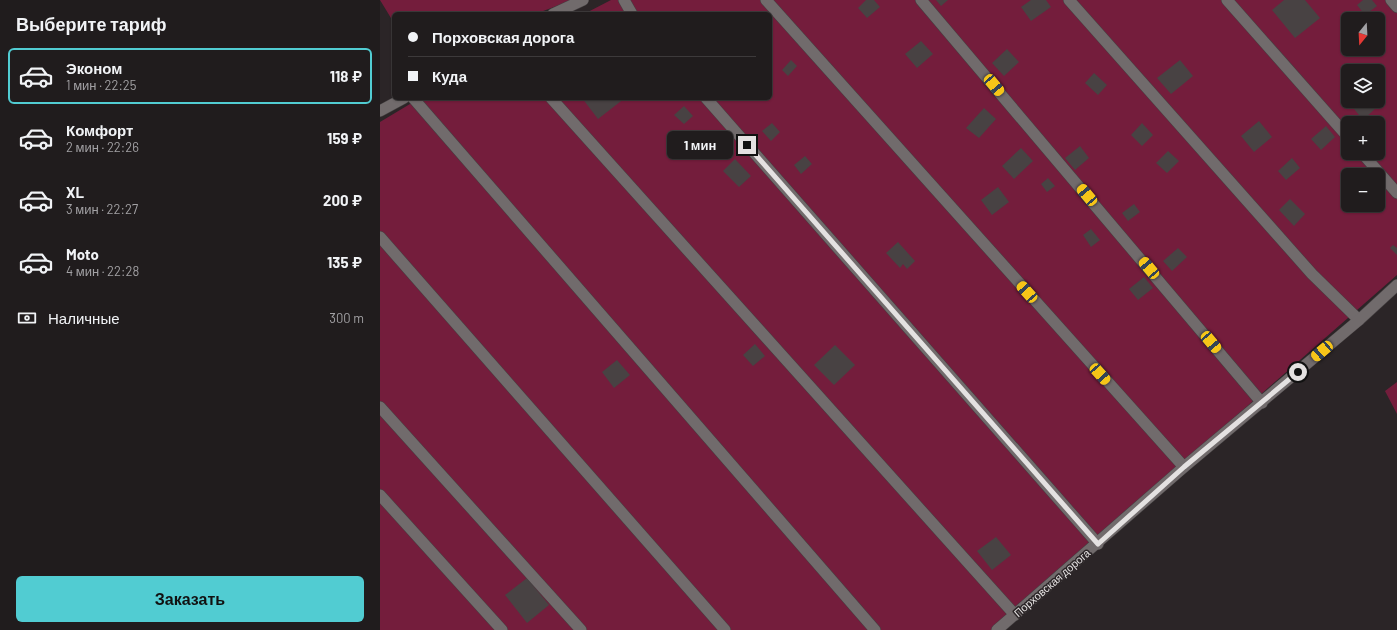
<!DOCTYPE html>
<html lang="ru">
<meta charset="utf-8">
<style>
:root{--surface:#201c1d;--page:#282526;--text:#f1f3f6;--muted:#a2a1a4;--line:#3d3a3b;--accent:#51ccd2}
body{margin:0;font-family:Barlow,sans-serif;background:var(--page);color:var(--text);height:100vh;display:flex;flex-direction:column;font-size:15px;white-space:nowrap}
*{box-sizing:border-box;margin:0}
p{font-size:13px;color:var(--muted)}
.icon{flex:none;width:22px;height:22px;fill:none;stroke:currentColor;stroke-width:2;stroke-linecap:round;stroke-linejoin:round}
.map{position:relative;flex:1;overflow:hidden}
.sheet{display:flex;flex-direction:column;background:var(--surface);width:380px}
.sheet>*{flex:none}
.top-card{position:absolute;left:12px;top:12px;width:380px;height:88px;border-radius:6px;box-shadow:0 1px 3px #0004,0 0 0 1px var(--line);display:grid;align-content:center;height:88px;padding:0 16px;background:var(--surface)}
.needle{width:26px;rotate:198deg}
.fabs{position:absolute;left:961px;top:12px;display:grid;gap:8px}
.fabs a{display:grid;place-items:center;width:44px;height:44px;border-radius:6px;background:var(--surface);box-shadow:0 1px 3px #0004,0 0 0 1px var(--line);font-size:20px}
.end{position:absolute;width:18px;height:18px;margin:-9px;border:5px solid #e4e1e1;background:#111;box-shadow:0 0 0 2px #111}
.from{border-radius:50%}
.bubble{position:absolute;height:28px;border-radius:6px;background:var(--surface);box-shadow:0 1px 3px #0004,0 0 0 1px var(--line);font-size:13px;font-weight:700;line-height:28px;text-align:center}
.car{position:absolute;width:12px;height:24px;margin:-12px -6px;border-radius:5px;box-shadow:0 0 3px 1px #0007;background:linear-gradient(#f5c518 24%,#345 0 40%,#f5c518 0 76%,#345 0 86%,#f5c518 0)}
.top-card b{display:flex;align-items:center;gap:14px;height:38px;font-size:15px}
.top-card b+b{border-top:1px solid var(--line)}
.top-card i{width:10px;height:10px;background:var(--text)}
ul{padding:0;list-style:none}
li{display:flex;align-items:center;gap:12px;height:56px;margin:0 8px 6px;padding:0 8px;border:2px solid transparent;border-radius:6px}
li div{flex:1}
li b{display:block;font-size:15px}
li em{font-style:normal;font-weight:700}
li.selected{border-color:var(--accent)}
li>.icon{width:36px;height:36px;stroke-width:1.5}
h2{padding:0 16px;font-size:18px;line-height:48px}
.pay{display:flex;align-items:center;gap:10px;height:44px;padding:0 16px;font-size:15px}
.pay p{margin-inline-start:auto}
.action{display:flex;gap:8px;margin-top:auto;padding:8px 16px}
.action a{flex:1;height:46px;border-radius:6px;background:var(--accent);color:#111;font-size:16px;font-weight:700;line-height:46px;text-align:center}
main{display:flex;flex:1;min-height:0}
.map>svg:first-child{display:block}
.green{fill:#741d3c;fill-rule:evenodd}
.building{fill:#484243}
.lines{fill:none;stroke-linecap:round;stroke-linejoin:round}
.minor-casing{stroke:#454142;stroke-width:12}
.minor{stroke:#716b6c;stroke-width:11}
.route{stroke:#e4e1e1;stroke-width:5}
.labels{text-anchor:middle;stroke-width:3;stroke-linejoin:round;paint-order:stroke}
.street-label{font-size:11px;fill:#e4e1e1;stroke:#2b2527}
</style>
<main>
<section class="sheet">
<h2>Выберите тариф</h2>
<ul>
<li class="selected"><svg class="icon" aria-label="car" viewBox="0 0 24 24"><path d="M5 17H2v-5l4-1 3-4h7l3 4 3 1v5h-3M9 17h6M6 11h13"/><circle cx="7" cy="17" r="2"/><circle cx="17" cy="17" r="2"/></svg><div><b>Эконом</b><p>1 мин · 22:25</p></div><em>118 ₽</em></li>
<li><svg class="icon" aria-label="car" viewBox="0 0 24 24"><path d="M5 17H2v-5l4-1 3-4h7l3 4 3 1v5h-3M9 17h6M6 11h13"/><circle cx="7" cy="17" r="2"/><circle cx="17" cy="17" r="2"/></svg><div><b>Комфорт</b><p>2 мин · 22:26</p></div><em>159 ₽</em></li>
<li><svg class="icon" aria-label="car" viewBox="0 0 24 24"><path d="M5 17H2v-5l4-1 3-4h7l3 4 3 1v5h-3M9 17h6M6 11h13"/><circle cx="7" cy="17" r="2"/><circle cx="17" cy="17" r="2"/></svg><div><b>XL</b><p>3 мин · 22:27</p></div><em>200 ₽</em></li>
<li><svg class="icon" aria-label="car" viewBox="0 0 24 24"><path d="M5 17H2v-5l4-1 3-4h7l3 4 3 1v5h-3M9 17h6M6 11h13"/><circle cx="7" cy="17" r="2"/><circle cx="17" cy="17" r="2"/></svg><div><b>Moto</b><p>4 мин · 22:28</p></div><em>135 ₽</em></li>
</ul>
<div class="pay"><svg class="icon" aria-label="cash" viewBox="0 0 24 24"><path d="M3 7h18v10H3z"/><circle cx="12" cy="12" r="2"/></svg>Наличные<p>300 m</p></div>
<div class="action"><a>Заказать</a></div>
</section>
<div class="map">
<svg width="1017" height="630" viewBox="0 0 1017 630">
<rect width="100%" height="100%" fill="#2b2527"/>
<g class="green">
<polygon points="0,0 193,0 155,14 14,14 14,23"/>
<path d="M231 0H1017V275L612 630H0V122L40 98H390V14H204ZM968 19H998V49H968ZM968 71H998V101H968ZM968 123H998V153H968ZM968 175H998V205H968Z"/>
<polygon points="1017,382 1017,414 1005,391"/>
</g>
<g class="building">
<polygon points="486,0 494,0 500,7 487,18 478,8"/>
<polygon points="556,0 568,0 561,6"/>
<polygon points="651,0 666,0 671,7 651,21 641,7"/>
<polygon points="904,0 925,0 940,18 915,38 892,10"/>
<polygon points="983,0 992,0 997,6 985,15 977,5"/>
<polygon points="541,41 553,54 537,68 525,54"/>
<polygon points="627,49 639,62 624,76 612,63"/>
<polygon points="411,60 417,66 408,76 402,70"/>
<polygon points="800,60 813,76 791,94 777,78"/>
<polygon points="714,73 727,85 718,95 705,83"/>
<polygon points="202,98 245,98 218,119"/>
<polygon points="973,101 990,101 996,108 983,120 970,104"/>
<polygon points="304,106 313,116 304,124 294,115"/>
<polygon points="604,108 616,119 599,138 586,128"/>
<polygon points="879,121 892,137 874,152 861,136"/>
<polygon points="392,123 400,132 391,141 382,131"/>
<polygon points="762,123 773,135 762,146 751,135"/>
<polygon points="946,126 955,137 941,150 931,139"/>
<polygon points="700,146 709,158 695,170 685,158"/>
<polygon points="641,148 653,161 634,179 622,166"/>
<polygon points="788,151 799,161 787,173 776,163"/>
<polygon points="425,156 432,164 421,174 414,165"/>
<polygon points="912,158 920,168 906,180 898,171"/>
<polygon points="355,159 371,176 359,187 343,171"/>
<polygon points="668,178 675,186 667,192 661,184"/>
<polygon points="618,187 629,202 612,215 601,200"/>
<polygon points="910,199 925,214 914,226 899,210"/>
<polygon points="754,204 760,212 748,221 742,213"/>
<polygon points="711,229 720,240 711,247 703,235"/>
<polygon points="518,242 535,261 527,269 523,264 520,268 506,253"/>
<polygon points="1013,245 1017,248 1017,255 1010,248"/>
<polygon points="798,248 807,257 792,271 783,261"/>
<polygon points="764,277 773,288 758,300 749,289"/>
<polygon points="375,344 385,356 373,366 363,355"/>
<polygon points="455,345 475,365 454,385 434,365"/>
<polygon points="237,360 250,375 234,388 222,372"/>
<polygon points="616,537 631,555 612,570 597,551"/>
<polygon points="147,578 169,605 147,623 125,595"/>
</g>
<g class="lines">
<defs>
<g id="minor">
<polyline points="244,0 252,14"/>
<polyline points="386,0 804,467"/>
<polyline points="541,0 882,403"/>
<polyline points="689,0 932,274 979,320"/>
<polyline points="847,0 968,137"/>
<polyline points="1011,0 1017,7"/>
<polyline points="173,14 203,0"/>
<polyline points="33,98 495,630"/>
<polyline points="171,98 635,615"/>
<polyline points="326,98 718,544"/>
<polyline points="0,111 24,98"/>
<polyline points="982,153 1017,193"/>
<polyline points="0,237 345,630"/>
<polyline points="0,407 201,630"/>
<polyline points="0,495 122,630"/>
<polyline points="617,630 804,467 979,320 1017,285"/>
</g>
</defs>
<use href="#minor" class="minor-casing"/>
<use href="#minor" class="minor"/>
</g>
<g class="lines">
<polyline class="route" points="367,145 718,544 804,467 918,372"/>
</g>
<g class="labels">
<g class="street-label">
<text transform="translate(672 583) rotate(-41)" y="4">Порховская дорога</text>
</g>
</g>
</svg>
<div class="fabs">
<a><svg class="needle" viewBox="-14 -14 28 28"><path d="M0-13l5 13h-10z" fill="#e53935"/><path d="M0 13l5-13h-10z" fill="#a2a1a4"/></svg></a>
<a><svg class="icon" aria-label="layers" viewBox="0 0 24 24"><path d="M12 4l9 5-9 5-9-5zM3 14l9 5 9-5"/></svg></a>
<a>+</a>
<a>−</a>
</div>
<i class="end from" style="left:918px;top:372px"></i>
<i class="end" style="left:367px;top:145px"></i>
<div class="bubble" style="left:287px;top:131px;width:66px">1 мин</div>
<i class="car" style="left:614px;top:85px;rotate:140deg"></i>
<i class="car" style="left:707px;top:195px;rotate:320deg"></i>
<i class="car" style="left:769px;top:268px;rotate:320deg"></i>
<i class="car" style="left:647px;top:292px;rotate:318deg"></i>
<i class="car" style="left:831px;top:342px;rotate:140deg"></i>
<i class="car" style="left:942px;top:351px;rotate:229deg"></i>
<i class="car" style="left:720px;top:374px;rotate:138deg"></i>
<div class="top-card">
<b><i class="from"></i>Порховская дорога</b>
<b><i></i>Куда</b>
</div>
</div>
</main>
